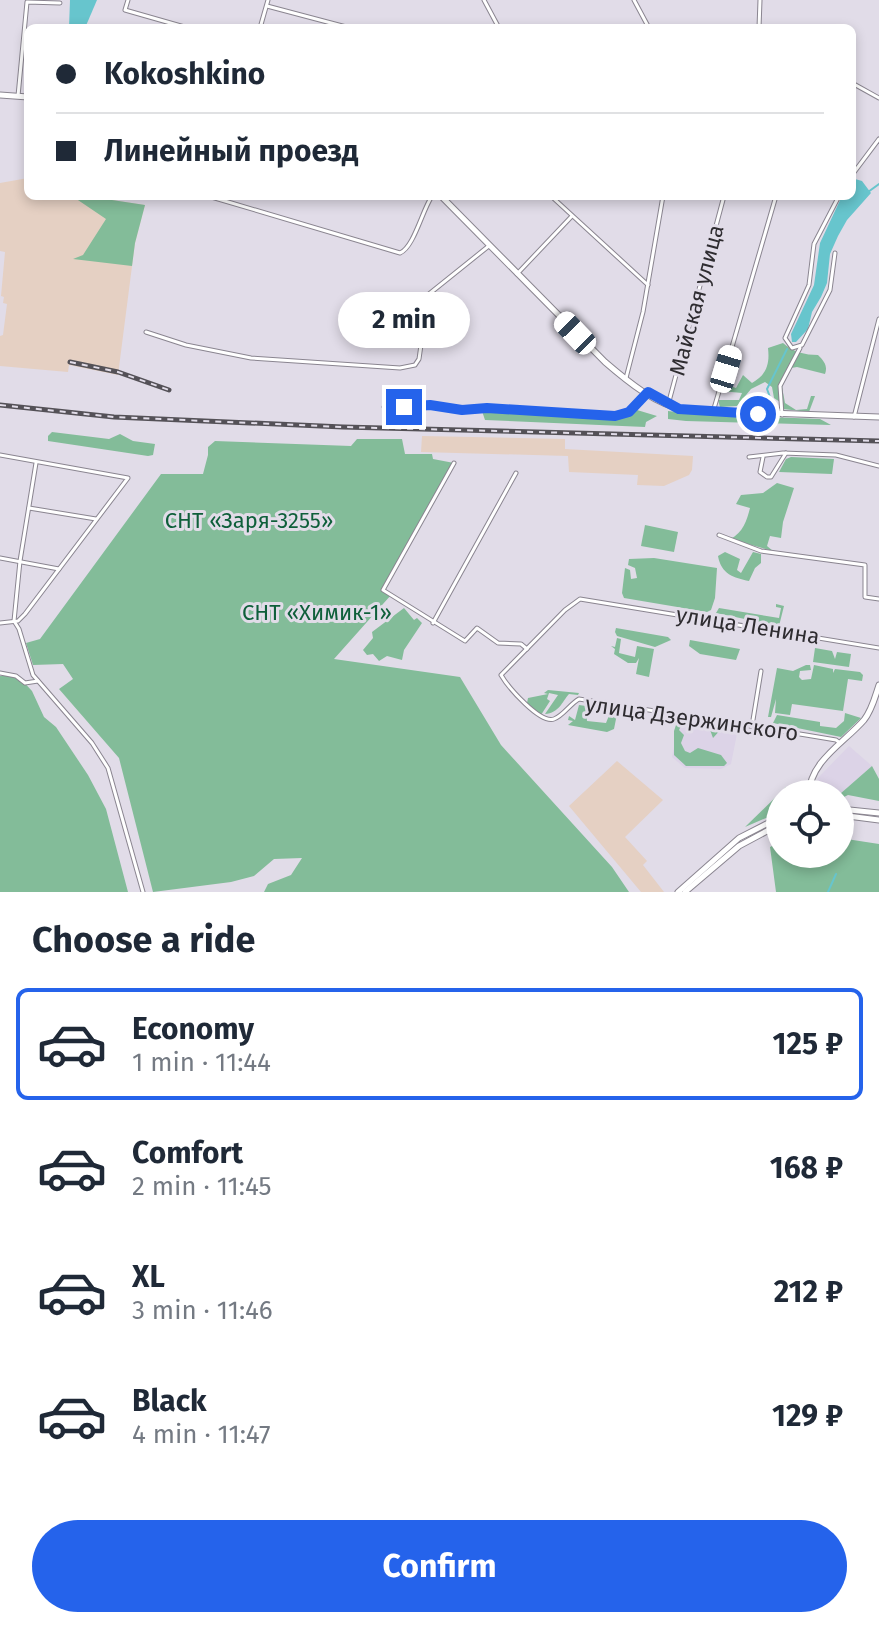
<!DOCTYPE html>
<meta charset="utf-8">
<style>
:root{--surface:#fff;--page:#f2f2f3;--text:#1f2937;--muted:#747a83;--line:#e0e1e3;--accent:#2563eb}
body{margin:0;font-family:"Fira Sans",sans-serif;background:var(--page);color:var(--text);height:100vh;display:flex;flex-direction:column;font-size:30px;white-space:nowrap}
*{box-sizing:border-box;margin:0}
p{font-size:26px;color:var(--muted)}
.icon{flex:none;width:44px;height:44px;fill:none;stroke:currentColor;stroke-width:2;stroke-linecap:round;stroke-linejoin:round}
.map{position:relative;height:892px;overflow:hidden}
.panel{display:flex;flex-direction:column;background:var(--surface);flex:1}
.panel>*{flex:none}
.guide{position:absolute;left:24px;top:24px;width:832px;height:176px;border-radius:12px;box-shadow:0 4px 12px #0003;display:grid;align-content:center;height:176px;padding:0 32px;background:var(--surface)}
.buttons{position:absolute;left:766px;top:780px;display:grid;gap:16px}
.buttons a{display:grid;place-items:center;width:88px;height:88px;border-radius:50%;background:var(--surface);box-shadow:0 4px 12px #0003;font-size:40px}
.end{position:absolute;width:36px;height:36px;margin:-18px;border:10px solid #2563eb;background:#fff;box-shadow:0 0 0 4px #fff}
.from{border-radius:50%}
.bubble{position:absolute;height:56px;border-radius:28px;background:var(--surface);box-shadow:0 4px 12px #0003;font-size:26px;font-weight:700;line-height:56px;text-align:center}
.car{position:absolute;width:24px;height:48px;margin:-24px -12px;border-radius:10px;box-shadow:0 0 6px 2px #0007;background:linear-gradient(#fff 24%,#345 0 40%,#fff 0 76%,#345 0 86%,#fff 0)}
.guide b{display:flex;align-items:center;gap:28px;height:76px;font-size:30px}
.guide b+b{border-top:2px solid var(--line)}
.guide i{width:20px;height:20px;background:var(--text)}
ul{padding:0;list-style:none}
li{display:flex;align-items:center;gap:24px;height:112px;margin:0 16px 12px;padding:0 16px;border:4px solid transparent;border-radius:12px}
li div{flex:1}
li b{display:block;font-size:30px}
li em{font-style:normal;font-weight:700}
li.current{border-color:var(--accent)}
li>.icon{width:72px;height:72px;stroke-width:1.5}
h2{padding:0 32px;font-size:36px;line-height:96px}
.cta{display:flex;gap:16px;margin-top:auto;padding:16px 32px}
.cta a{flex:1;height:92px;border-radius:48px;background:var(--accent);color:#fff;font-size:32px;font-weight:700;line-height:92px;text-align:center}
.map>svg:first-child{display:block}
.built{fill:#dcd3e7}
.industrial{fill:#e5d0c3}
.green{fill:#83bc99}
.water{fill:#67c5cd}
.lines{fill:none;stroke-linecap:round;stroke-linejoin:round}
.stream{stroke:#67c5cd;stroke-width:2}
.street-casing{stroke:#8a8590;stroke-width:5}
.secondary-casing{stroke:#8a8590;stroke-width:7}
.street{stroke:#fff;stroke-width:3}
.secondary{stroke:#fff;stroke-width:5}
.rail-casing{stroke:#545157;stroke-width:5}
.rail{stroke:#e1dce8;stroke-width:2;stroke-dasharray:6;stroke-linecap:butt}
.route{stroke:#2563eb;stroke-width:10}
.labels{text-anchor:middle;stroke-width:6;stroke-linejoin:round;paint-order:stroke}
.street-label{font-size:22px;fill:#2e2c30;stroke:#e1dce8}
.park-label{font-size:22px;fill:#0e5f3a;stroke:#e1dce8}
</style>
<div class="map">
<svg width="879" height="892" viewBox="0 0 879 892">
<rect width="100%" height="100%" fill="#e1dce8"/>
<g class="built">
<polygon points="680,718 726,726 725,731 737,734 731,764 721,769 685,768 672,757"/>
<polygon points="849,746 872,766 840,794 832,794 817,779"/>
</g>
<g class="industrial">
<polygon points="28,178 28,196 112,196 112,200 145,205 135,243 118,375 69,365 68,372 0,366 0,336 3,335 7,304 3,303 4,297 1,296 5,252 0,251 0,183"/>
<polygon points="422,436 565,439 565,449 693,456 692,470 689,475 664,486 637,485 638,475 569,472 568,456 421,452"/>
<polygon points="617,761 663,800 625,837 647,861 643,865 664,892 641,892 569,806"/>
</g>
<g class="green">
<polygon points="72,196 112,196 112,200 145,205 135,243 132,266 73,259 83,255 106,219"/>
<path d="M783 343C793 352 805 355 818 355 824 361 828 366 825 374L797 367 791 368 782 387 785 403 796 410 807 409 811 396H815L809 412 783 409V404L774 398 772 387 765 382 751 389 737 406 720 407 718 400H739L742 393 721 391 724 384 736 388 743 375 752 383C766 375 770 365 768 348Z"/>
<polygon points="491,410 615,419 637,410 657,416 646,422 645,427 485,420 482,411"/>
<polygon points="668,411 693,414 820,419 831,425 686,421 668,419"/>
<polygon points="52,432 109,439 120,434 133,441 155,444 153,455 148,456 48,441 48,436"/>
<polygon points="357,439 402,439 405,454 432,454 433,459 454,463 383,590 391,595 334,659 460,677 501,745 612,867 629,892 264,892 268,884 291,875 302,858 274,859 254,876 231,882 153,892 119,758 59,689 73,679 63,664 33,665 26,643 40,639 161,474 203,474 208,455 208,447 215,441 351,446"/>
<polygon points="791,457 834,459 832,474 779,472 786,459"/>
<path d="M777 483 794 488 783 522 781 538 770 536 767 546 773 551 730 539C743 533 747 520 750 508L736 504 741 495 763 493Z"/>
<polygon points="645,525 678,532 674,552 641,546"/>
<path d="M725 552 740 559 737 570 741 573 753 552 761 554V563L755 568 749 581C734 578 721 574 718 556Z"/>
<polygon points="654,558 717,568 715,598 711,610 707,612 624,598 622,593 625,568 630,570 631,579 637,578 635,568 628,565 629,559"/>
<polygon points="776,604 784,606 779,626 716,613 719,608 779,618 781,608 776,607"/>
<polygon points="404,608 414,620 417,618 422,623 404,650 402,660 387,656 379,661 373,654 367,655 363,650 373,638 372,632"/>
<polygon points="616,628 668,637 671,640 655,647 617,636 615,632"/>
<polygon points="617,638 621,639 619,653 635,657 637,646 654,649 649,677 636,674 639,658 636,663 628,663 614,654 615,649 611,646 615,647"/>
<polygon points="690,640 740,649 736,660 700,654 689,646"/>
<polygon points="815,648 832,651 835,659 837,652 851,654 849,667 813,662"/>
<polygon points="806,665 810,665 811,670 800,671 799,677 802,680 811,679 814,665 833,669 833,673 835,669 860,672 863,675 862,681 848,679 843,711 792,704 790,715 775,713 776,699 771,717 768,717 777,668 793,671"/>
<polygon points="0,676 18,676 32,691 44,717 56,727 88,775 106,809 128,892 0,892"/>
<path d="M548 690 579 693 578 695 569 694C562 702 559 713 545 714L558 695 549 693 547 699 550 701 541 715 527 703 528 698 548 694 544 693Z"/>
<polygon points="579,705 586,706 587,721 606,723 612,708 618,709 614,729 607,732 568,725 573,721 568,720 569,716 575,720"/>
<polygon points="845,713 861,718 841,737 773,723 777,715 820,722 820,726 836,728 844,721"/>
<polygon points="678,719 723,727 713,738 709,727 683,722 679,730 684,735 681,743 685,751 690,753 698,748 721,755 727,763 724,766 686,766 674,755 674,731"/>
<polygon points="872,766 879,779 879,801 848,795 840,799 840,794"/>
<polygon points="786,787 801,791 800,794 780,794 780,812 745,827"/>
<polygon points="840,838 879,844 879,892 776,892 770,847 780,842 780,854 840,854"/>
</g>
<g class="water">
<polygon points="70,0 97,0 85,28 69,28"/>
<polygon points="855,179 862,181 871,193 847,220 838,236 830,254 827,283 821,297 812,312 808,329 796,342 792,342 791,334 814,285 820,243 842,196 852,196 852,182"/>
</g>
<g class="lines">
<g class="stream">
<polyline points="868,192 879,184"/>
<polyline points="771,400 767,389 787,349"/>
<polyline points="828,892 836,874"/>
</g>
<defs>
<g id="street">
<polyline points="128,0 125,10 188,28"/>
<polyline points="484,0 499,28"/>
<polyline points="634,0 649,28"/>
<polyline points="267,6 350,28"/>
<polyline points="260,28 268,0"/>
<polyline points="724,28 741,28"/>
<polyline points="759,28 760,0"/>
<polyline points="852,83 879,98"/>
<polyline points="18,96 27,2 60,3"/>
<polyline points="852,175 879,139"/>
<path d="M208 196 400 253C414 247 422 211 432 196"/>
<polyline points="551,196 648,285"/>
<polyline points="835,253 830,290 802,345 792,348 785,338 809,285 814,244 839,196"/>
<polyline points="517,274 572,216"/>
<polyline points="146,332 186,345 251,358 400,368 415,365 419,359 422,338 419,302 490,245"/>
<polyline points="626,378 643,312 663,196"/>
<polyline points="668,405 724,196"/>
<polyline points="384,407 430,405 462,410 487,408 615,416 631,411 645,395"/>
<polyline points="713,412 776,196"/>
<polyline points="782,415 780,386 800,348"/>
<polyline points="854,417 879,319"/>
<polyline points="0,455 128,478 25,614 18,621 0,623"/>
<polyline points="749,457 783,453 836,455 879,466"/>
<polyline points="763,457 760,472 767,477 771,477 786,453"/>
<polyline points="36,463 20,561 14,621 19,629 33,675 92,743 108,768 143,892"/>
<polyline points="454,463 383,590 465,641 477,628 498,643 521,644 527,649"/>
<polyline points="29,508 96,519"/>
<polyline points="719,535 761,551 865,565 865,597 879,599"/>
<polyline points="0,558 59,569"/>
<polyline points="433,623 516,473"/>
<polyline points="0,673 16,676 25,683 38,681"/>
<polyline points="752,726 761,671"/>
<path d="M840 743 836 740 806 735 579 699C570 704 563 716 554 719 540 724 508 687 501 675L565 610 580 599 879 648"/>
</g>
<g id="secondary">
<polyline points="0,95 28,97"/>
<path d="M441 196 605 362C627 381 657 406 686 410L879 417"/>
<path d="M809 794C810 761 844 743 864 720 872 710 875 697 879 685"/>
<polyline points="840,809 879,813"/>
<polyline points="840,815 879,820"/>
<polyline points="678,892 739,838 780,817"/>
<polyline points="685,892 739,846 780,824"/>
</g>
</defs>
<use href="#street" class="street-casing"/>
<use href="#secondary" class="secondary-casing"/>
<use href="#street" class="street"/>
<use href="#secondary" class="secondary"/>
<defs>
<g id="rail">
<polyline points="70,362 118,372 169,390"/>
<polyline points="0,405 114,417 343,427 879,441"/>
</g>
</defs>
<use href="#rail" class="rail-casing"/>
<use href="#rail" class="rail"/>
</g>
<g class="lines">
<polyline class="route" points="404,407 430,405 462,410 487,408 615,416 629,412 648,392 679,409 758,414"/>
</g>
<g class="labels">
<g class="street-label">
<text transform="translate(696 300) rotate(-75)" y="8">Майская улица</text>
<text transform="translate(748 625) rotate(9)" y="8">улица Ленина</text>
<text transform="translate(692 718) rotate(8)" y="8">улица Дзержинского</text>
</g>
<g class="park-label">
<text x="249" y="528">СНТ «Заря-3255»</text>
<text x="317" y="620">СНТ «Химик-1»</text>
</g>
</g>
</svg>
<div class="buttons">
<a><svg class="icon" aria-label="locate" viewBox="0 0 24 24"><circle cx="12" cy="12" r="6"/><path d="M12 2v4M12 18v4M2 12h4M18 12h4"/></svg></a>
</div>
<i class="end from" style="left:758px;top:414px"></i>
<i class="end" style="left:404px;top:407px"></i>
<div class="bubble" style="left:338px;top:292px;width:132px">2 min</div>
<i class="car" style="left:575px;top:333px;rotate:316deg"></i>
<i class="car" style="left:726px;top:369px;rotate:17deg"></i>
<div class="guide">
<b><i class="from"></i>Kokoshkino</b>
<b><i></i>Линейный проезд</b>
</div>
</div>
<section class="panel">
<h2>Choose a ride</h2>
<ul>
<li class="current"><svg class="icon" aria-label="car" viewBox="0 0 24 24"><path d="M5 17H2v-5l4-1 3-4h7l3 4 3 1v5h-3M9 17h6M6 11h13"/><circle cx="7" cy="17" r="2"/><circle cx="17" cy="17" r="2"/></svg><div><b>Economy</b><p>1 min · 11:44</p></div><em>125 ₽</em></li>
<li><svg class="icon" aria-label="car" viewBox="0 0 24 24"><path d="M5 17H2v-5l4-1 3-4h7l3 4 3 1v5h-3M9 17h6M6 11h13"/><circle cx="7" cy="17" r="2"/><circle cx="17" cy="17" r="2"/></svg><div><b>Comfort</b><p>2 min · 11:45</p></div><em>168 ₽</em></li>
<li><svg class="icon" aria-label="car" viewBox="0 0 24 24"><path d="M5 17H2v-5l4-1 3-4h7l3 4 3 1v5h-3M9 17h6M6 11h13"/><circle cx="7" cy="17" r="2"/><circle cx="17" cy="17" r="2"/></svg><div><b>XL</b><p>3 min · 11:46</p></div><em>212 ₽</em></li>
<li><svg class="icon" aria-label="car" viewBox="0 0 24 24"><path d="M5 17H2v-5l4-1 3-4h7l3 4 3 1v5h-3M9 17h6M6 11h13"/><circle cx="7" cy="17" r="2"/><circle cx="17" cy="17" r="2"/></svg><div><b>Black</b><p>4 min · 11:47</p></div><em>129 ₽</em></li>
</ul>
<div class="cta"><a>Confirm</a></div>
</section>
